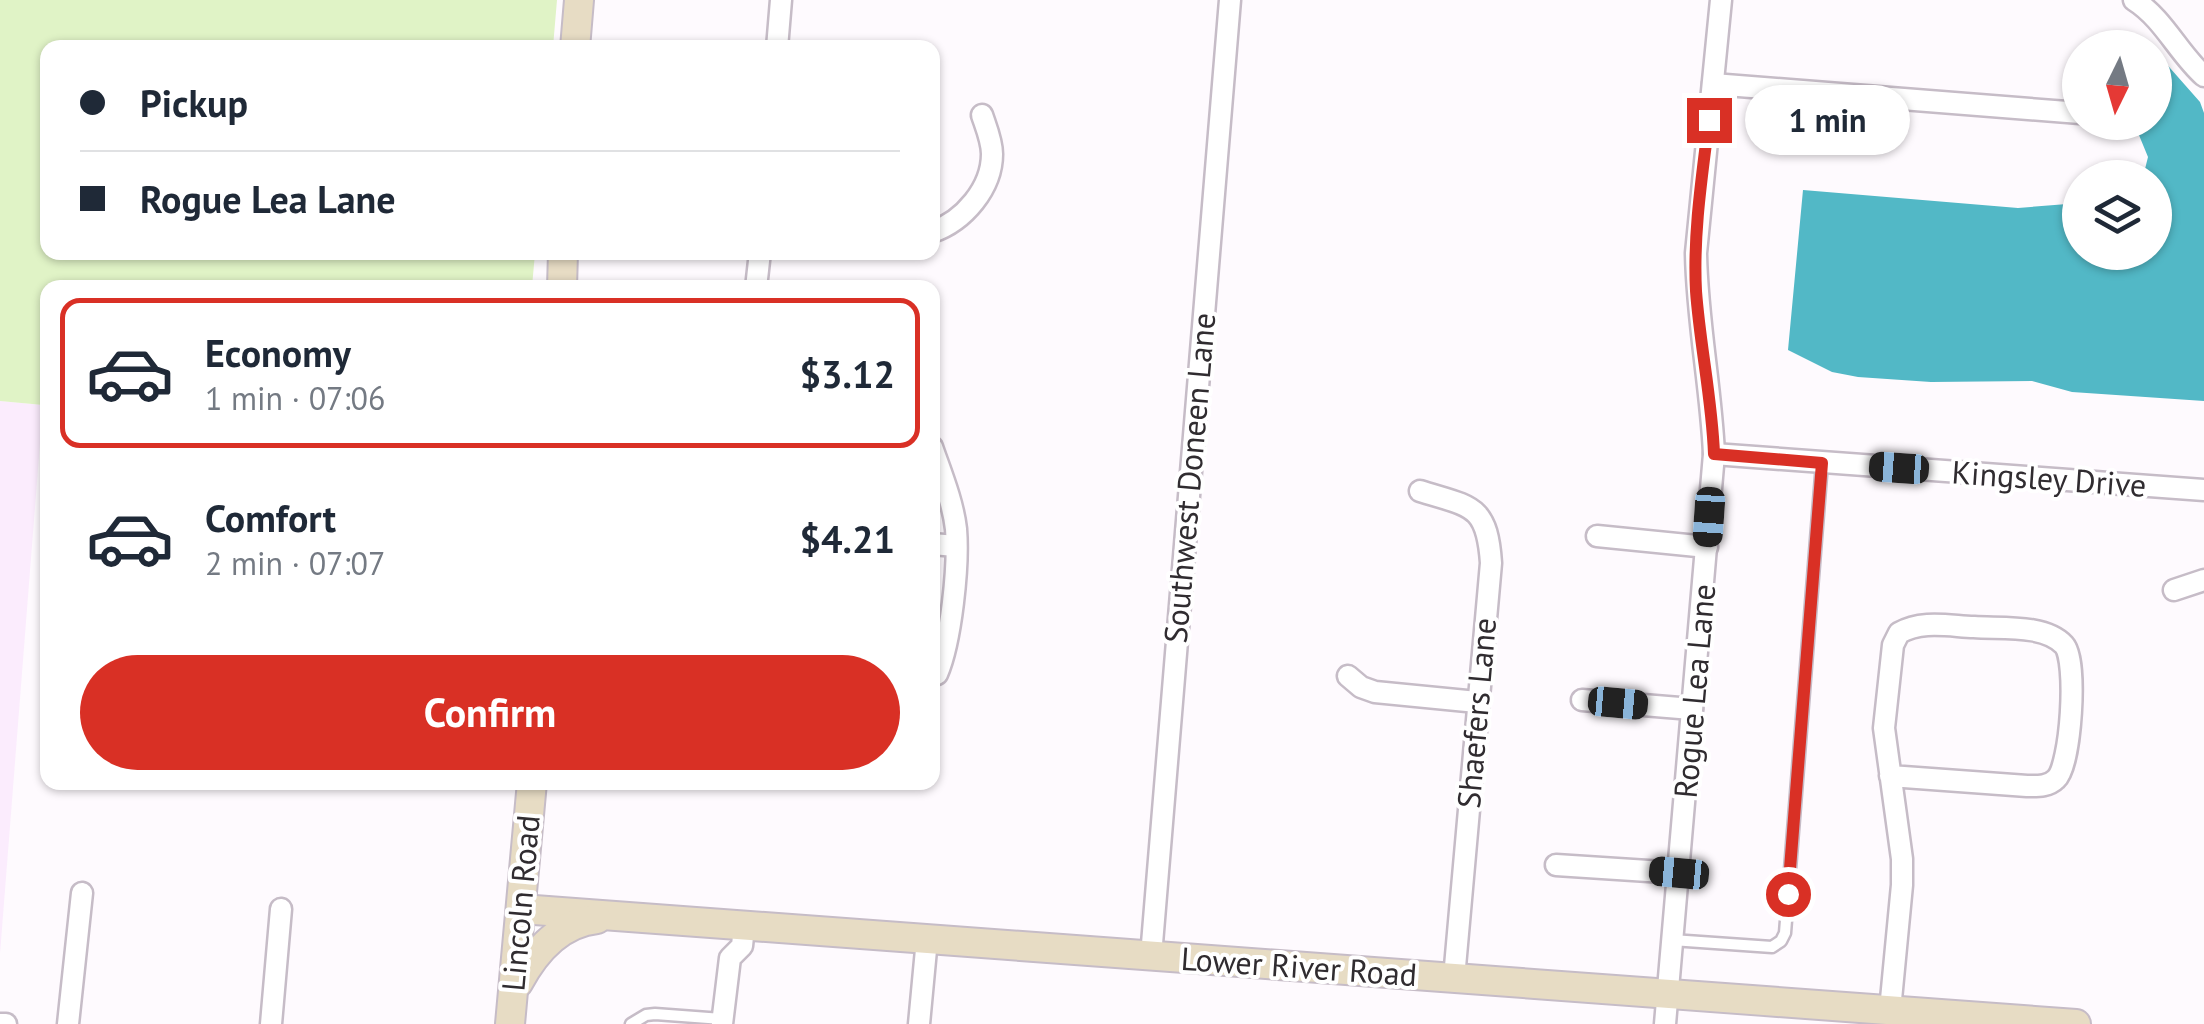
<!DOCTYPE html>
<meta charset="utf-8">
<style>
:root{--surface:#fff;--page:#f6f6f7;--text:#1f2937;--muted:#747a83;--line:#e0e1e3;--accent:#d93025}
body{margin:0;font-family:"PT Sans",sans-serif;background:var(--page);color:var(--text);height:100vh;display:flex;flex-direction:column;font-size:38px;white-space:nowrap}
*{box-sizing:border-box;margin:0}
p{font-size:32px;color:var(--muted)}
.icon{flex:none;width:55px;height:55px;fill:none;stroke:currentColor;stroke-width:2;stroke-linecap:round;stroke-linejoin:round}
.map{position:relative;flex:1;overflow:hidden}
.sheet{position:absolute;left:40px;top:280px;width:900px;height:510px;display:flex;flex-direction:column;background:var(--surface);border-radius:20px;box-shadow:0 2px 8px #0004}
.sheet>*{flex:none}
.hud{position:absolute;left:40px;top:40px;width:900px;height:220px;border-radius:20px;box-shadow:0 2px 8px #0004;display:grid;align-content:center;height:220px;padding:0 40px;background:var(--surface)}
.needle{width:65px;rotate:185deg}
.buttons{position:absolute;left:2062px;top:30px;display:grid;gap:20px}
.buttons a{display:grid;place-items:center;width:110px;height:110px;border-radius:50%;background:var(--surface);box-shadow:0 2px 8px #0004;font-size:50px}
.end{position:absolute;width:45px;height:45px;margin:-22px;border:12px solid #d93025;background:#fff;box-shadow:0 0 0 5px #fff}
.from{border-radius:50%}
.bubble{position:absolute;height:70px;border-radius:35px;background:var(--surface);box-shadow:0 2px 8px #0004;font-size:32px;font-weight:600;line-height:70px;text-align:center}
.car{position:absolute;width:30px;height:60px;margin:-30px -15px;border-radius:12px;box-shadow:0 0 8px 2px #0007;background:linear-gradient(#222 24%,#8ab4d8 0 40%,#222 0 76%,#8ab4d8 0 86%,#222 0)}
.hud b{display:flex;align-items:center;gap:35px;height:95px;font-size:38px}
.hud b+b{border-top:2px solid var(--line)}
.hud i{width:25px;height:25px;background:var(--text)}
ul{padding:18px 0 0;list-style:none}
li{display:flex;align-items:center;gap:30px;height:150px;margin:0 20px 15px;padding:0 20px;border:5px solid transparent;border-radius:20px}
li div{flex:1}
li b{display:block;font-size:38px}
li em{font-style:normal;font-weight:600}
li.current{border-color:var(--accent)}
li>.icon{width:90px;height:90px;stroke-width:1.5}
.button{display:flex;gap:20px;margin-top:auto;padding:20px 40px}
.button a{flex:1;height:115px;border-radius:60px;background:var(--accent);color:#fff;font-size:40px;font-weight:600;line-height:115px;text-align:center}
.map>svg:first-child{display:block}
.built{fill:#fbecfd}
.green{fill:#e0f3c6}
.water{fill:#52b8c6}
.lines{fill:none;stroke-linecap:round;stroke-linejoin:round}
.lane-casing{stroke:#c6bcc7;stroke-width:15}
.street-casing{stroke:#c6bcc7;stroke-width:25}
.secondary-casing{stroke:#c6bcc7;stroke-width:32}
.lane{stroke:#fff;stroke-width:10}
.street{stroke:#fff;stroke-width:20}
.secondary{stroke:#e7dcc4;stroke-width:28}
.route{stroke:#d93025;stroke-width:12}
.labels{text-anchor:middle;stroke-width:8;stroke-linejoin:round;paint-order:stroke}
.street-label{font-size:32px;fill:#302c30;stroke:#fff}
</style>
<div class="map">
<svg width="2204" height="1024" viewBox="0 0 2204 1024">
<rect width="100%" height="100%" fill="#fefafe"/>
<polygon class="built" points="0,401 43,405 0,954"/>
<polygon class="green" points="0,0 557,0 553,47 48,48 48,252 535,253 532,287 48,288 43,405 0,401"/>
<polygon class="water" points="2155,51 2200,102 2204,113 2204,401 2072,392 2032,381 1931,382 1858,377 1832,372 1788,350 1803,190 2018,208 2080,203 2080,252 2155,252 2155,178 2143,177 2148,157 2134,123 2155,122"/>
<g class="lines">
<defs>
<g id="lane">
<polyline points="1672,940 1772,947 1781,941 1785,933 1822,463"/>
<polyline points="631,1024 646,1015 655,1014 722,1019"/>
</g>
<g id="street">
<path d="M2134 0C2164 19 2178 53 2204 76"/>
<polyline points="777,48 781,0"/>
<polyline points="1713,84 2080,113"/>
<path d="M932 232C964 221 992 188 992 154 992 141 986 127 982 115"/>
<polyline points="756,288 760,252"/>
<path d="M932 447C941 473 953 502 956 529 959 566 951 642 937 674"/>
<polyline points="1714,454 2204,490"/>
<path d="M1420 491C1471 507 1487 504 1491 563L1454 978"/>
<polyline points="1597,536 1707,547"/>
<polyline points="932,544 956,546"/>
<polyline points="2174,590 2204,580"/>
<polyline points="1348,676 1361,687 1375,692 1477,702"/>
<polyline points="1582,700 1692,709"/>
<path d="M1890 776 2027 786C2037 786 2048 787 2056 779 2071 766 2078 660 2064 645 2045 624 2000 629 1974 627 1948 626 1922 620 1899 633L1893 645 1884 728 1902 859V885L1890 1010"/>
<polyline points="1556,865 1679,873"/>
<polyline points="1151,956 1230,0"/>
<polyline points="0,1024 6,1024"/>
<polyline points="68,1024 82,893"/>
<polyline points="271,1024 281,909"/>
<polyline points="722,1024 730,958 742,946 744,926"/>
<polyline points="919,1024 927,939"/>
<path d="M1665 1024 1714 454C1711 387 1697 321 1696 253L1721 0"/>
</g>
<g id="secondary">
<polyline points="575,48 579,0"/>
<polyline points="562,288 563,252"/>
<polyline points="521,909 2076,1024"/>
<path d="M518 983C535 951 559 923 597 919"/>
<polyline points="510,1024 532,782"/>
</g>
</defs>
<use href="#lane" class="lane-casing"/>
<use href="#street" class="street-casing"/>
<use href="#secondary" class="secondary-casing"/>
<use href="#lane" class="lane"/>
<use href="#street" class="street"/>
<use href="#secondary" class="secondary"/>
</g>
<g class="lines">
<path class="route" d="M1709 120C1702 176 1693 234 1696 291 1700 346 1712 399 1714 454L1822 463 1788 894"/>
</g>
<g class="labels">
<g class="street-label">
<text transform="translate(1190 478) rotate(-85)" y="11">Southwest Doneen Lane</text>
<text transform="translate(2049 479) rotate(4)" y="11">Kingsley Drive</text>
<text transform="translate(1695 691) rotate(-85)" y="11">Rogue Lea Lane</text>
<text transform="translate(1477 713) rotate(-85)" y="11">Shaefers Lane</text>
<text transform="translate(521 903) rotate(-85)" y="11">Lincoln Road</text>
<text transform="translate(1299 967) rotate(4)" y="11">Lower River Road</text>
</g>
</g>
</svg>
<div class="buttons">
<a><svg class="needle" viewBox="-14 -14 28 28"><path d="M0-13l5 13h-10z" fill="#e53935"/><path d="M0 13l5-13h-10z" fill="#747a83"/></svg></a>
<a><svg class="icon" aria-label="layers" viewBox="0 0 24 24"><path d="M12 4l9 5-9 5-9-5zM3 14l9 5 9-5"/></svg></a>
</div>
<i class="end from" style="left:1788px;top:894px"></i>
<i class="end" style="left:1709px;top:120px"></i>
<div class="bubble" style="left:1745px;top:85px;width:165px">1 min</div>
<i class="car" style="left:1899px;top:468px;rotate:274deg"></i>
<i class="car" style="left:1709px;top:517px;rotate:184deg"></i>
<i class="car" style="left:1618px;top:703px;rotate:95deg"></i>
<i class="car" style="left:1679px;top:873px;rotate:275deg"></i>
<div class="hud">
<b><i class="from"></i>Pickup</b>
<b><i></i>Rogue Lea Lane</b>
</div>
<section class="sheet">
<ul>
<li class="current"><svg class="icon" aria-label="car" viewBox="0 0 24 24"><path d="M5 17H2v-5l4-1 3-4h7l3 4 3 1v5h-3M9 17h6M6 11h13"/><circle cx="7" cy="17" r="2"/><circle cx="17" cy="17" r="2"/></svg><div><b>Economy</b><p>1 min · 07:06</p></div><em>$3.12</em></li>
<li><svg class="icon" aria-label="car" viewBox="0 0 24 24"><path d="M5 17H2v-5l4-1 3-4h7l3 4 3 1v5h-3M9 17h6M6 11h13"/><circle cx="7" cy="17" r="2"/><circle cx="17" cy="17" r="2"/></svg><div><b>Comfort</b><p>2 min · 07:07</p></div><em>$4.21</em></li>
</ul>
<div class="button"><a>Confirm</a></div>
</section>
</div>
